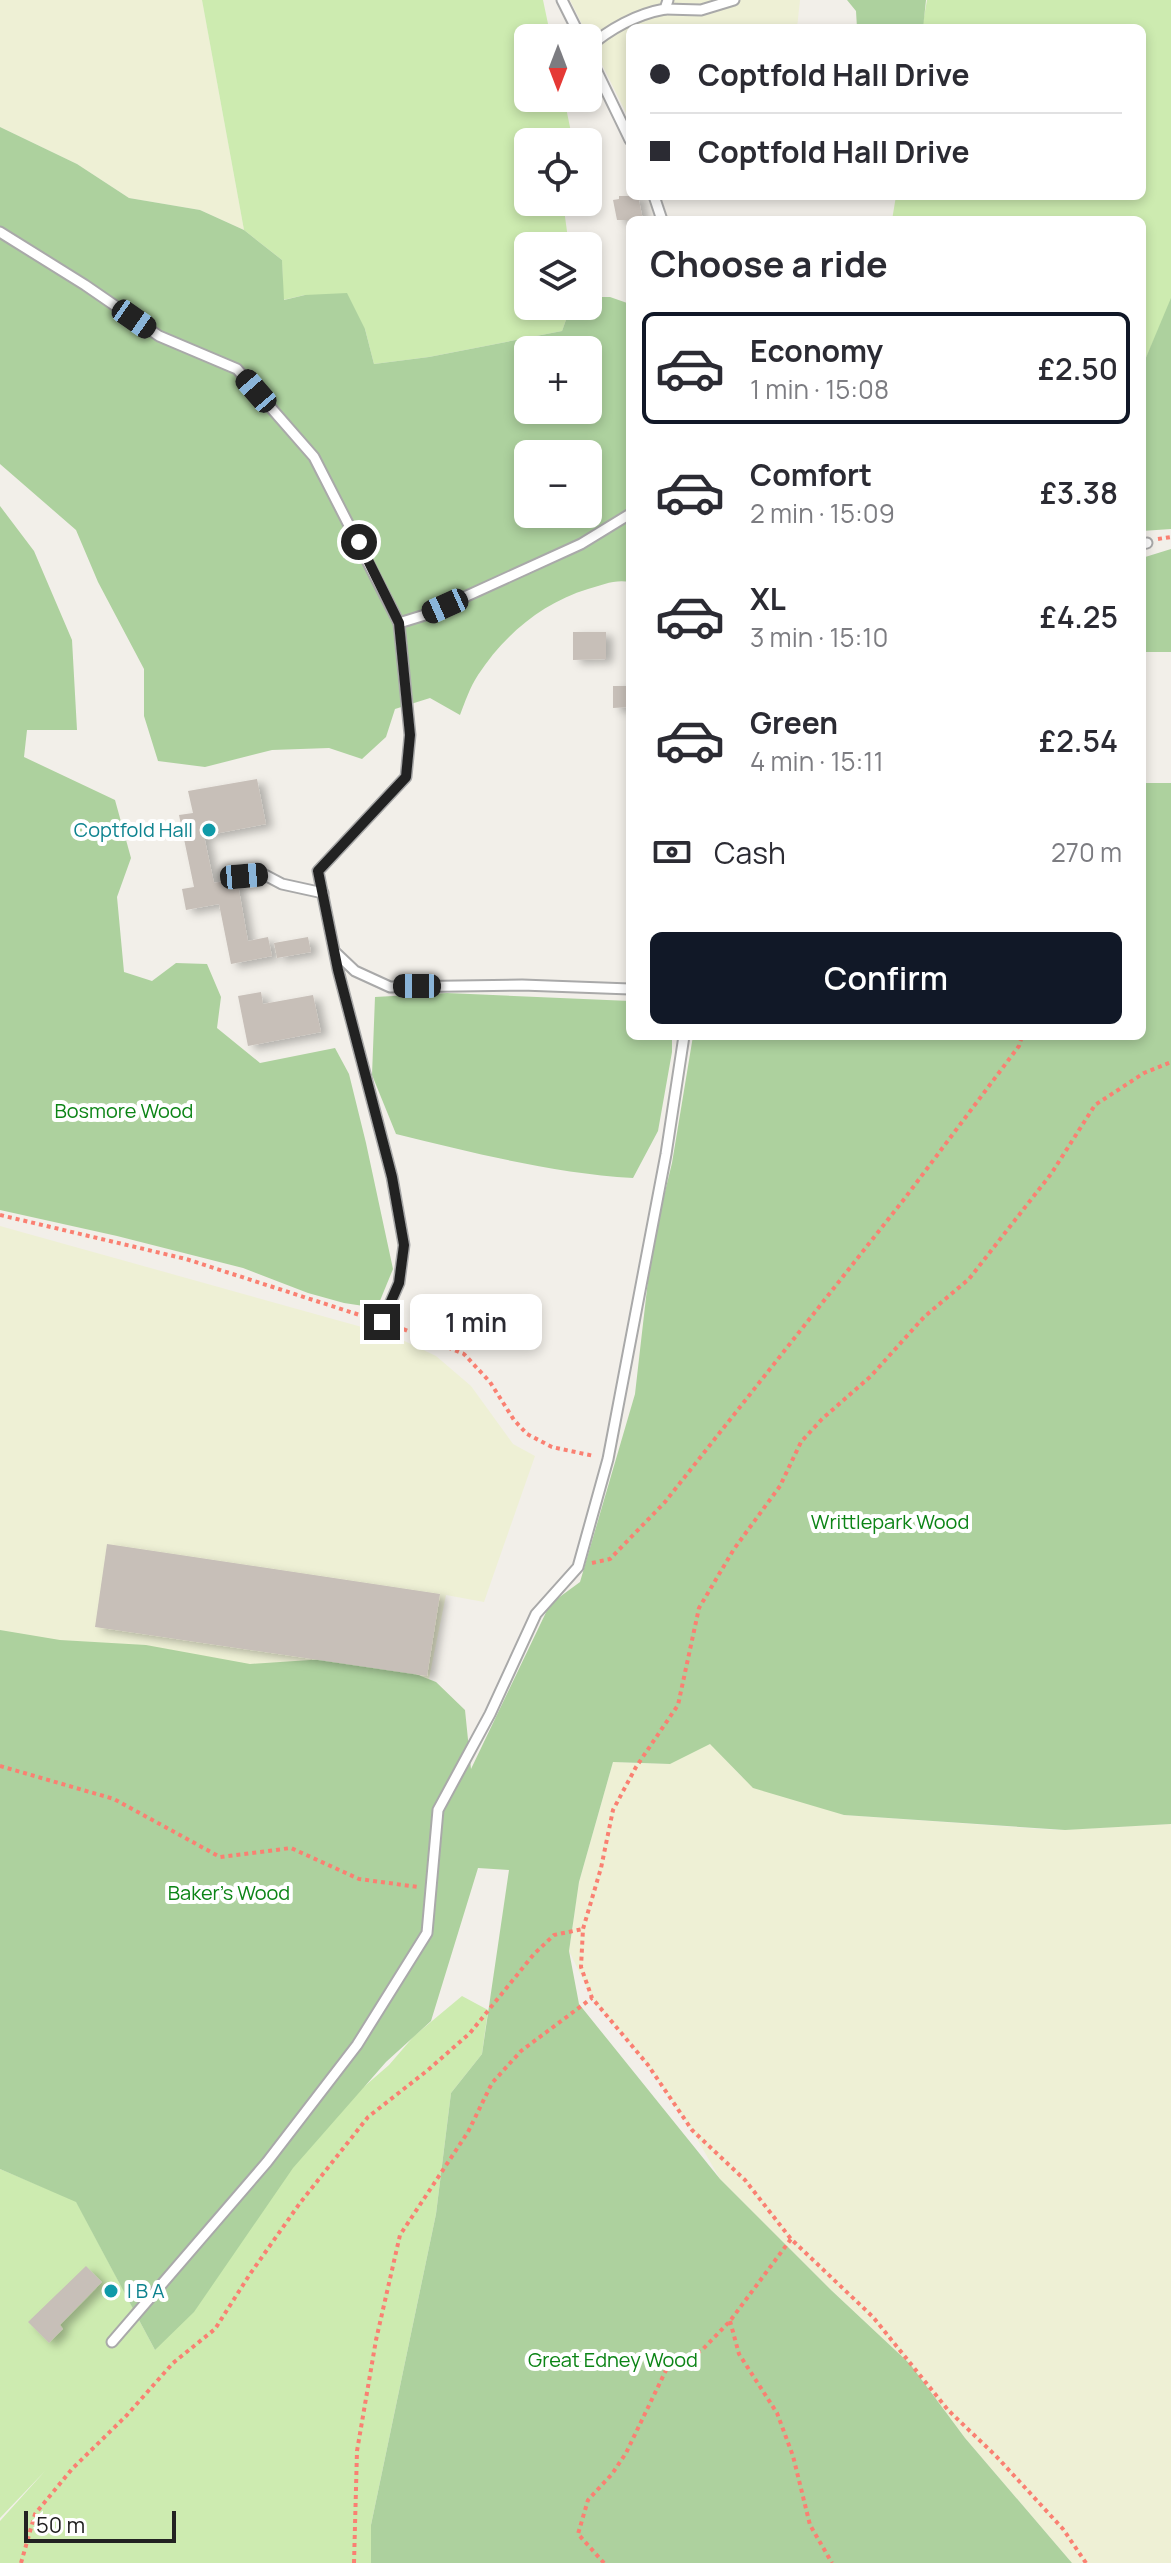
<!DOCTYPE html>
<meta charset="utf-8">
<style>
:root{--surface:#fff;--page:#f7f7f7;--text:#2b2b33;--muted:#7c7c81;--line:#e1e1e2;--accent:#111827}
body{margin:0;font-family:Manrope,sans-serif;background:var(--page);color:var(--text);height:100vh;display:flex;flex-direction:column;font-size:30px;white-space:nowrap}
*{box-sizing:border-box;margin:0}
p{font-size:26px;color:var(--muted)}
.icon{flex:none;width:44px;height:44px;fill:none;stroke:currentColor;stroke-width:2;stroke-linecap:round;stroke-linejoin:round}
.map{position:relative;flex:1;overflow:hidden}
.drawer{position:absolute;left:626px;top:216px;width:520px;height:824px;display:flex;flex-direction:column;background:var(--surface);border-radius:12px;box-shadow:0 4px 12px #0003}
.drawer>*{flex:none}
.top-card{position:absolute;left:626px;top:24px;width:520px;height:176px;border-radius:12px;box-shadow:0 4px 12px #0003;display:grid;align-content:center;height:176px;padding:0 24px;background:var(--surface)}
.needle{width:52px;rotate:180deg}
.tools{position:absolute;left:514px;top:24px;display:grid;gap:16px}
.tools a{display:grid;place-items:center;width:88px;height:88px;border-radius:12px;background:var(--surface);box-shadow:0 4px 12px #0003;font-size:40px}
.scale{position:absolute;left:24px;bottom:20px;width:152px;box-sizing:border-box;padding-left:8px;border:4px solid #222;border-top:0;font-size:22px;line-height:28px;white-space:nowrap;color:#222;-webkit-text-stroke:6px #fff;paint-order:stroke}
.end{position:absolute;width:36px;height:36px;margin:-18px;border:10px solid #222;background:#fff;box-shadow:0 0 0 4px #fff}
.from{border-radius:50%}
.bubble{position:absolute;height:56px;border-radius:12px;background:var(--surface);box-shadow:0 4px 12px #0003;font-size:26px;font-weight:600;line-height:56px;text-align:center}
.car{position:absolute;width:24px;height:48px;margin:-24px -12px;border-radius:10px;box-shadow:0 0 6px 2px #0007;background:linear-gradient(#222 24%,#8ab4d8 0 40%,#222 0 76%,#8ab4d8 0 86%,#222 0)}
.top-card b{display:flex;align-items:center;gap:28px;height:76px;font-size:30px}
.top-card b+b{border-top:2px solid var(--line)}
.top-card i{width:20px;height:20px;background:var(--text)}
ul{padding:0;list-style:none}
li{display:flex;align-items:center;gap:24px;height:112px;margin:0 16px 12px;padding:0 8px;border:4px solid transparent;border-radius:12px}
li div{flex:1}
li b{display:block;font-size:30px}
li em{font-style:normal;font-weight:600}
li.on{border-color:var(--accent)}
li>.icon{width:72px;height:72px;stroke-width:1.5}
h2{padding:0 24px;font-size:36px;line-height:96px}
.pay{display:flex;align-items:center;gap:20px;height:88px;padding:0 24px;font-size:30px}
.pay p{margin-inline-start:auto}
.action{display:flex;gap:16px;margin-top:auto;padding:16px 24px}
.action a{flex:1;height:92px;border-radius:12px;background:var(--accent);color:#fff;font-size:32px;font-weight:600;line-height:92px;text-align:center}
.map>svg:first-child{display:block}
.farmland{fill:#eef0d5}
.grass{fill:#cdebb0}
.forest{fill:#add19e;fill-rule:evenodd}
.building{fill:#c7bfb8;filter:url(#shadow)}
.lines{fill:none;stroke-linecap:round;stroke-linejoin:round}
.service-casing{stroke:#a9a9a9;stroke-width:13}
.path{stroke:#fa8072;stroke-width:4;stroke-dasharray:4 4;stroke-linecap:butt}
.service{stroke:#fff;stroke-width:9}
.route{stroke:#222;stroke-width:10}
.culture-dot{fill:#0f9aa8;stroke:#fff;stroke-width:3}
.labels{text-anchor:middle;stroke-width:8;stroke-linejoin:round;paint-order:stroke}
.culture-label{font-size:20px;fill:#0d838f;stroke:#fff;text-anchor:end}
.park-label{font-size:20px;fill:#0c8416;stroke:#fff}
</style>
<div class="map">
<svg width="1171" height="2563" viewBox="0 0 1171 2563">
<defs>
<filter id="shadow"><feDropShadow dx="7" dy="4" stdDeviation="4" flood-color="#0004"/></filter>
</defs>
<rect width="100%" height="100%" fill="#f2efe9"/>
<g class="farmland">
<polygon points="0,0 202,0 244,230 200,210 129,198 77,164 0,127"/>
<polygon points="570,0 800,0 797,28 630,28 630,121"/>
<polygon points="0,1226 394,1336 436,1356 471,1386 513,1444 535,1456 484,1602 446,1595 413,1757 0,1637"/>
<polygon points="710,1743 742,1777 844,1815 1056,1830 1171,1824 1171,2563 1072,2563 965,2438 910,2364 831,2290 720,2179 692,2130 648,2065 592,1998 569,1951 579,1882 613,1762 669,1764"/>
</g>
<g class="grass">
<polygon points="202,0 543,0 551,38 528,38 528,98 564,98 571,132 570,142 528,142 528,202 563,202 569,246 528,246 528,306 571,306 562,331 429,357 374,364 365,329 305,295 283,300 282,260 244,230"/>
<polygon points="927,0 1171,0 1171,301 1142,367 1142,220 892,220 896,196 1142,196 1142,28 922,28"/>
<polygon points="462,1996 488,2010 482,2054 451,2093 436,2214 371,2525 371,2563 0,2563 0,2521 45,2471 0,2518 0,2169 76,2201 155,2350 273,2179 351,2098 389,2065 414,2036"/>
</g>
<g class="forest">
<polygon points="847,0 926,0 923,28 857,28 856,11"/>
<path d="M0 127 77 164 129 198 200 210 244 230 282 260 284 300 305 295 347 293 365 329 374 364 429 357 562 331 571 306H588V297H610L630 304V582C615 579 602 585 588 589 542 603 504 635 478 675 470 687 465 702 460 715L430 698 395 709 386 737 362 759 329 748 272 750 205 767 158 761 144 716V669L98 582 76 530 0 464ZM528 350H588V410H528ZM528 454H588V514H528Z"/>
<polygon points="1171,298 1171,529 1142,531 1142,367"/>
<polygon points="0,506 34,551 72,640 77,730 27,730 24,757 115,800 131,858 117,897 124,972 152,981 176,963 207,964 221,997 217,1028 260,1063 335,1048 349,1074 366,1143 393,1269 377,1308 344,1303 308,1293 243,1268 117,1236 0,1210"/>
<polygon points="1171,549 1171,652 1142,652 1142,558"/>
<polygon points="1142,783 1171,783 1171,1824 1065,1830 844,1815 753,1788 710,1744 670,1764 613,1762 579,1882 569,1951 579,2004 720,2179 831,2290 910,2364 965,2438 1072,2563 371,2563 371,2525 436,2214 451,2093 482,2054 509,1870 478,1868 431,2021 386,2062 293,2168 194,2312 155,2350 76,2202 0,2169 0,1630 60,1640 146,1645 250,1664 370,1656 436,1682 465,1710 471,1769 550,1604 580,1582 635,1394 652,1245 672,1163 693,1036 1142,1036"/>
<path d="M447 993 630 1001V1036H672V1052L658 1131 633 1178C552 1173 474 1153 396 1134L372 1075 375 997Z"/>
</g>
<g class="building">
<polygon points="619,196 638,196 643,220 617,220 613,200 619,199"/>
<polygon points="573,632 606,632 606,659 573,660"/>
<polygon points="613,686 630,686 630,707 613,708"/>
<polygon points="257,779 266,824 204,836 214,883 237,879 248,941 268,937 272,956 231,964 219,904 186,910 182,889 194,887 179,815 193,813 188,791"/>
<polygon points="308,937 311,952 277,958 274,943"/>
<polygon points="261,992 263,1004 313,995 321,1032 248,1046 238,996"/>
<polygon points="107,1544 440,1594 427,1676 95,1627"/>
<polygon points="86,2266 102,2282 60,2325 63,2329 49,2343 28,2322"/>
</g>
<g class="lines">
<defs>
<g id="service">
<polyline points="562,0 581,38"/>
<polyline points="665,9 701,10 734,0"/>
<path d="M588 48C609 29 637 14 665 9L668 0"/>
<polyline points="588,53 630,140"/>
<polyline points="654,196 662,220"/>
<polyline points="0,232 85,285 159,336 237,369 314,457 399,623 410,735 406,777 318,871 338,970 392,1177 404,1245 399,1283 382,1322"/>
<polyline points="1142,544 1147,543"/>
<polyline points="399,623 425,615 581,544 630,514"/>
<polyline points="244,876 263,874 282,884 323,893"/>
<polyline points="336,953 355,971 390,987 522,985 630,989"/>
<polyline points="112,2342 267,2162 357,2045 427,1933 438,1810 490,1714 536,1614 578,1567 608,1459 666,1154 684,1036"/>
</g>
</defs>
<use href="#service" class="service-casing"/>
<g class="path">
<polyline points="1158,539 1171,537"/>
<polyline points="0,1215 186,1259 369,1318"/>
<polyline points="396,1326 464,1354 490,1382 514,1420 527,1434 552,1447 594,1456"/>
<polyline points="592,1563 610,1559 665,1502 905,1198 1019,1046 1022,1036"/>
<polyline points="0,1766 114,1799 220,1857 291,1848 359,1879 418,1887"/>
<polyline points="730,2321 739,2354 777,2413 793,2456 810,2525 832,2563"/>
<polyline points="21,2563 35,2514 72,2469 127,2415 173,2363 215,2329 250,2274 300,2203 368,2117 428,2070 470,2033 534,1954 554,1935 583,1929"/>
<polyline points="354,2563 357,2451 376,2340 400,2235 468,2132 492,2083 521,2051 592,1998"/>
<polyline points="604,2563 578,2534 588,2500 612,2474 626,2453 669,2364 701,2351 730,2321 791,2239"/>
<polyline points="1086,2563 1063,2529 996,2456 948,2410 873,2317 791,2239 745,2180 692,2130 648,2065 592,1998 581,1967 583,1929 601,1868 613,1810 636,1767 678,1705 699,1608 734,1549 780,1486 801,1442 822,1419 871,1376 924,1317 969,1279 1051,1174 1095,1105 1144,1073 1171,1062"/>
</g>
<use href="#service" class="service"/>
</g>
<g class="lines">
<polyline class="route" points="359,542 399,623 410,735 406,777 318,871 338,970 392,1177 404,1245 399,1283 382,1322"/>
</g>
<g class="culture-dot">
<circle cx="209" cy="830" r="8"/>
<circle cx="111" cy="2291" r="8"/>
</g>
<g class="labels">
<g class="culture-label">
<text x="193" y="837">Coptfold Hall</text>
<text x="127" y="2298" text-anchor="start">I B A</text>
</g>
<g class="park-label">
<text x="124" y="1118">Bosmore Wood</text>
<text x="890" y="1529">Writtlepark Wood</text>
<text x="229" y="1900">Baker's Wood</text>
<text x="613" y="2367">Great Edney Wood</text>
</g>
</g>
</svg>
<div class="tools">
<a><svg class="needle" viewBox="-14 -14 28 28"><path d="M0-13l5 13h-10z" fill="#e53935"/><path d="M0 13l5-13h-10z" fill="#7c7c81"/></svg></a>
<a><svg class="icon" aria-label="locate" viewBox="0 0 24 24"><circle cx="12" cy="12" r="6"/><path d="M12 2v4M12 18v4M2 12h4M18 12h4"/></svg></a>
<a><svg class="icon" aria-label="layers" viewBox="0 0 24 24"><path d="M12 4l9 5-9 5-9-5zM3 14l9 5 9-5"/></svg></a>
<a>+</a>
<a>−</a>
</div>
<div class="scale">50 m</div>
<i class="end from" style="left:359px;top:542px"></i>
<i class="end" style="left:382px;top:1322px"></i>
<div class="bubble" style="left:410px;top:1294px;width:132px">1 min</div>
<i class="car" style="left:134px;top:319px;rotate:125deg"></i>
<i class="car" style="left:256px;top:391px;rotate:319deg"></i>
<i class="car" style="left:445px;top:606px;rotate:246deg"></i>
<i class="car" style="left:244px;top:876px;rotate:85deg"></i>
<i class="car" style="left:417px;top:986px;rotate:270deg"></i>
<div class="top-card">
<b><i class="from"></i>Coptfold Hall Drive</b>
<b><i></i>Coptfold Hall Drive</b>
</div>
<section class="drawer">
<h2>Choose a ride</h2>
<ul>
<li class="on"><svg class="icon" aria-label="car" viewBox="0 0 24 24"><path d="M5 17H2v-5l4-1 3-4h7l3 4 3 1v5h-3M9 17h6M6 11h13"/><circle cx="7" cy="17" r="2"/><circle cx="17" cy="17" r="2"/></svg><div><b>Economy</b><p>1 min · 15:08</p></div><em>£2.50</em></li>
<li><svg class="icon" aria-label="car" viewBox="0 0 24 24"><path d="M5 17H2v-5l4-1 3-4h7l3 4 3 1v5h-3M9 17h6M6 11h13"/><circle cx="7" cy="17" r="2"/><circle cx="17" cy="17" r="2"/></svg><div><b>Comfort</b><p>2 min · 15:09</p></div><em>£3.38</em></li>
<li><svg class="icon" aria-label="car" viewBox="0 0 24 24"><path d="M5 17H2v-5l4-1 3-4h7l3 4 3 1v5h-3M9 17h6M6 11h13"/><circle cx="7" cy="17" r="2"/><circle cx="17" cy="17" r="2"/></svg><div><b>XL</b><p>3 min · 15:10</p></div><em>£4.25</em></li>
<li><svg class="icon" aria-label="car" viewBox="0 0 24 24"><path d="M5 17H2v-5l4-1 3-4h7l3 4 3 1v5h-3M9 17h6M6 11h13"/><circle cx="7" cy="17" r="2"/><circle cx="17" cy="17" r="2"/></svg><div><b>Green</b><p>4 min · 15:11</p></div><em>£2.54</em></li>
</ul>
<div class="pay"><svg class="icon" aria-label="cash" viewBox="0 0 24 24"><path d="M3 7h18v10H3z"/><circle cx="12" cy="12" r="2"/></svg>Cash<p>270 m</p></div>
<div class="action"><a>Confirm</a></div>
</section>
</div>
